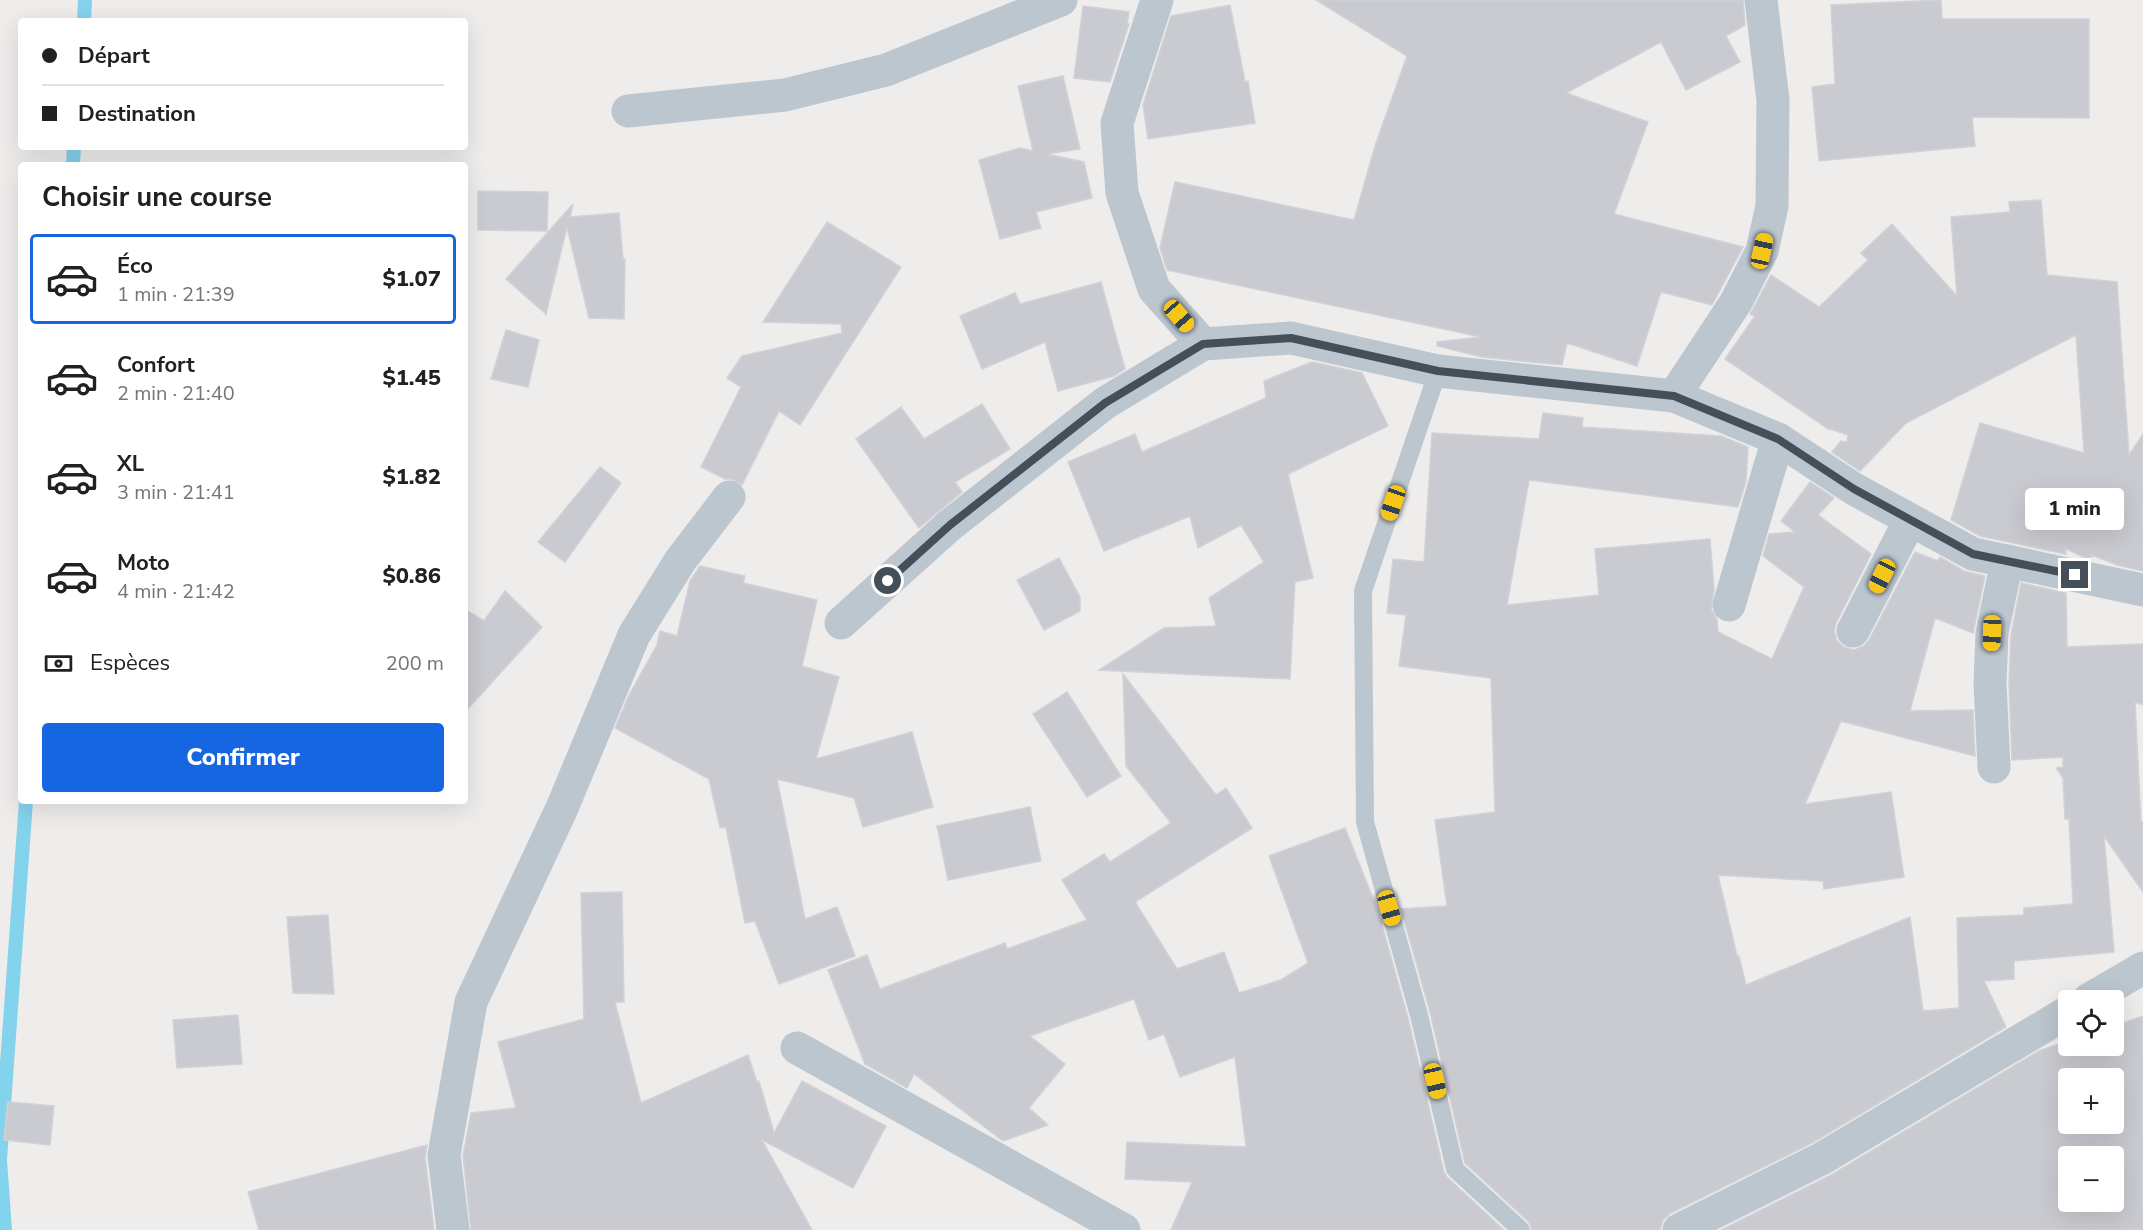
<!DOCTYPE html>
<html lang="fr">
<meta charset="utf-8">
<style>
:root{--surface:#fff;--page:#f6f6f6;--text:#202124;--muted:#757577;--line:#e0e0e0;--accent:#1566e0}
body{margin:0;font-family:"Nunito Sans",sans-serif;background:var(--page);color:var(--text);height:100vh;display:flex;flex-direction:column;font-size:22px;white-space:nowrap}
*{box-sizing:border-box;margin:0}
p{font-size:20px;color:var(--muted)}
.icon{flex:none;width:33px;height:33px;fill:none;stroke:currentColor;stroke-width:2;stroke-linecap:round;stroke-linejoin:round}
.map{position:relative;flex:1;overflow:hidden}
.sheet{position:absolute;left:18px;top:162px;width:450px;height:642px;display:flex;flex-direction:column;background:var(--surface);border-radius:6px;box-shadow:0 6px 24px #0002}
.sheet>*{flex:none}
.top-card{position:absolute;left:18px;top:18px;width:450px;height:132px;border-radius:6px;box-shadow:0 6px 24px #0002;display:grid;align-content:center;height:132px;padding:0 24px;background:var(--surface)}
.fabs{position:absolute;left:2058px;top:990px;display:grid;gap:12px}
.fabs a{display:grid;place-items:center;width:66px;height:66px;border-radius:6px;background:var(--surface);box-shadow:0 6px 24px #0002;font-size:30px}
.end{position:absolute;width:27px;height:27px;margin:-14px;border:8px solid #444f5a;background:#fff;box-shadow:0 0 0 3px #fff}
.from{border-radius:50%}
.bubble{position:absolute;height:42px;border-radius:6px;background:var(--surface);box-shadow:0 6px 24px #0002;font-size:20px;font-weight:800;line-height:42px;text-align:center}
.car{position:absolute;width:18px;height:36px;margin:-18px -9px;border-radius:8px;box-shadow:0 0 4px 2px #0007;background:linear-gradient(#f5c518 24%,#345 0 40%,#f5c518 0 76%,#345 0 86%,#f5c518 0)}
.top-card b{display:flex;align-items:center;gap:21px;height:57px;font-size:22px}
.top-card b+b{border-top:2px solid var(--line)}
.top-card i{width:15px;height:15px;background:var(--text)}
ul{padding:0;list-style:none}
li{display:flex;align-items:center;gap:18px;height:90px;margin:0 12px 9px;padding:0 12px;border:3px solid transparent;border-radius:6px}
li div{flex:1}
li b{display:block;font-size:22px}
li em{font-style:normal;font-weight:800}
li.on{border-color:var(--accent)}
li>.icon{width:54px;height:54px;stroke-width:1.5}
h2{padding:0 24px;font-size:27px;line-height:72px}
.pay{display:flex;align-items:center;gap:15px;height:66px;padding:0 24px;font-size:22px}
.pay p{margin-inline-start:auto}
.cta{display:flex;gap:12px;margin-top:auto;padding:12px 24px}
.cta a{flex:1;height:69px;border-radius:6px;background:var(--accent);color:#fff;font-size:24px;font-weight:800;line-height:69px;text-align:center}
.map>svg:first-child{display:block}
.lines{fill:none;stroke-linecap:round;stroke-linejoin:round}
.stream{stroke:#84d3ed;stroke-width:14}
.building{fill:#c9cbd1;stroke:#d0d2d8;stroke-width:1.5;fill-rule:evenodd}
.service{stroke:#bcc6cf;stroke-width:18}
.minor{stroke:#bcc6cf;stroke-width:33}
.route{stroke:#444f5a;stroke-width:8}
</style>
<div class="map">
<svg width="2143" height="1230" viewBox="0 0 2143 1230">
<rect width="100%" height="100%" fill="#efecec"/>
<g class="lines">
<g class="stream">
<polyline points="84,21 85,0"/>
<polyline points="73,165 74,147"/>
<polyline points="0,1160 26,801"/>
<polyline points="0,1160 5,1230"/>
</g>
</g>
<g class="building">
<polygon points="1316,0 1743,0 1745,25 1726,36 1740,62 1686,90 1661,42 1566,93 1648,122 1614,214 1743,247 1712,305 1661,292 1637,366 1567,343 1562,365 1482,357 1437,346 1437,342 1481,337 1167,270 1160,248 1175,182 1354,220 1375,146 1407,56"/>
<polygon points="1941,0 1942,19 2089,19 2089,118 1972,117 1975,146 1819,161 1812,87 1835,84 1831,5"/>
<polygon points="1230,5 1245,82 1248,81 1255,123 1148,139 1143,105 1171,16"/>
<polygon points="1083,6 1129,12 1127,24 1129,24 1110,82 1074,78"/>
<polygon points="1063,76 1080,149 1046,154 1084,162 1092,198 1036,212 1041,228 1000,239 979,160 1020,148 1033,151 1018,86"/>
<polygon points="478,191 548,192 547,231 478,230"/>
<polygon points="2041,200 2047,275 2117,282 2129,455 2143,434 2143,571 2117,565 2092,555 2090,560 2087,559 2065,548 2066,554 1980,536 1951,520 1980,423 2084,453 2076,335 1906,423 1860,471 1832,452 1841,441 1847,442 1848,435 1827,428 1725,359 1755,316 1750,314 1771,275 1819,307 1868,260 1861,253 1892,224 1957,296 1951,217 2010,212 2009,202"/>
<polygon points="573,204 570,217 619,213 623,259 625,259 624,319 589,318 567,227 546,314 506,279"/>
<polygon points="827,222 901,267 800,425 779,411 742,485 732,479 725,479 701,467 741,387 727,378 742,356 842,333 841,324 763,322"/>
<polygon points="1101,282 1125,369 1114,376 1058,391 1045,342 982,369 960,316 1015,293 1020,304"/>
<polygon points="506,330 539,340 528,387 491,379"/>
<polygon points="1312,362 1362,373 1388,426 1288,474 1313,578 1295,582 1290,679 1099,670 1164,628 1216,626 1209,598 1264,562 1241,525 1198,548 1190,516 1104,551 1068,462 1135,434 1142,452 1266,398 1264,381"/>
<polygon points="982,404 1010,449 955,482 962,492 919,528 856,439 901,407 924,439"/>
<polygon points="1543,413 1583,418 1582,427 1721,436 1748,447 1746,481 1738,507 1529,480 1507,605 1599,595 1595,549 1710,539 1714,589 1711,609 1717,619 1718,632 1772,659 1804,587 1763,556 1769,534 1795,532 1781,521 1810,482 1834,498 1818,515 1871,554 1836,623 1834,631 1837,641 1844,647 1854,650 1864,646 1869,640 1915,552 1938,561 1940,557 1964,571 1985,576 1973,633 1935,618 1910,711 1973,710 1975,756 1841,721 1805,804 1891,792 1904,877 1824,889 1823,881 1718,875 1737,956 1739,956 1746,985 1910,917 1923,1011 1959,1008 1957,918 2024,915 2024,908 2073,904 2069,819 2065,819 2063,778 2056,768 2063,767 2063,757 2012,760 2009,683 2011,635 2021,583 2066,593 2067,647 2143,644 2143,705 2135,702 2141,822 2143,822 2143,892 2104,836 2114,952 2014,961 2014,979 1984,981 2006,1027 1812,1143 1671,1213 1663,1220 1660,1230 1532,1230 1529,1222 1465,1163 1430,1012 1401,909 1447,906 1435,820 1495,812 1491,678 1399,666 1406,615 1387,613 1393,559 1424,562 1432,433 1539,439"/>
<polygon points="600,467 621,483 565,562 538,542"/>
<polygon points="1059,558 1080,597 1080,611 1044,630 1017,580"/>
<polygon points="700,566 745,576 743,583 817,600 802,666 839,677 816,759 912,732 933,807 863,827 854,798 777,779 805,919 837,907 855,956 779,984 755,921 745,923 726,827 720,828 709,779 615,728 629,695 657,645 660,631 677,636 690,581"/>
<polygon points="505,591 542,627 465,712 465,609 484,621"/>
<polygon points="1123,674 1216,795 1226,788 1252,828 1135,902 1177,969 1224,952 1239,993 1281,980 1308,963 1269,856 1345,828 1378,911 1408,1018 1444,1172 1447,1177 1504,1230 1171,1230 1192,1182 1125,1179 1127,1142 1246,1147 1235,1057 1180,1077 1164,1034 1149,1040 1134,999 1030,1036 1065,1064 1029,1108 1048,1125 1003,1141 914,1074 907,1088 865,1064 828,970 867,955 880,989 1005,943 1007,949 1087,920 1062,880 1104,854 1110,862 1171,823 1126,766"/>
<polygon points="1067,692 1121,776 1087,797 1033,714"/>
<polygon points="1030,807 1041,861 948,880 937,826"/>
<polygon points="622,892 624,1002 615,1002 641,1103 748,1055 757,1082 759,1081 774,1133 802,1081 886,1126 853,1188 762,1140 812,1230 471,1230 463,1156 471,1113 516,1108 498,1042 584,1019 581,893"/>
<polygon points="328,915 334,994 293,993 287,917"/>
<polygon points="238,1015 242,1064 177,1068 173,1020"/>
<path d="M2143 1016V1230H1721L1831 1175 2039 1051 2068 1041V1046H2114V1026ZM2068 1078H2114V1124H2068ZM2068 1156H2114V1202H2068Z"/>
<polygon points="8,1102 54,1106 50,1145 4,1140"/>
<polygon points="427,1145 425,1157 434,1230 259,1230 248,1192"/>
</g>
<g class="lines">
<polyline class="service" points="1438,371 1363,591 1365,822 1419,1015 1455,1169 1521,1230"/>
<g class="minor">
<polyline points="1157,0 1117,123 1122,193 1154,289 1203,344 1291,338 1438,371 1674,396 1778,439 1854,489 1973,554 2143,590"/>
<polyline points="628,111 785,95 886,70 1061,0"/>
<polyline points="1674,396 1736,302 1762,251 1772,206 1773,100 1761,0"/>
<polyline points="1729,605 1778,439"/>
<polyline points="841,623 950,525 1105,403 1203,344"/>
<polyline points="1853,631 1910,520"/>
<polyline points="1994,767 1990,683 1992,633 2007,561"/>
<polyline points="2088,1000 2143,968"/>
<polyline points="797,1048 1124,1230"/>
<polyline points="453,1230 444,1155 471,1002 562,808 634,635 680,561 729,497"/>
<polyline points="1679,1230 1821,1159 2068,1012"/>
</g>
</g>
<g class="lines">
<polyline class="route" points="888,581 950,525 1105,403 1203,344 1291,338 1438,371 1674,396 1778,439 1854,489 1973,554 2075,575"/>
</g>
</svg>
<div class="fabs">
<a><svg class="icon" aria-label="locate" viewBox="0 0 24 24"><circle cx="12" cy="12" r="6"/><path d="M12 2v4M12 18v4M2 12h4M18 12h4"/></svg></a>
<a>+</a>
<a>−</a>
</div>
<i class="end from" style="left:888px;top:581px"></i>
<i class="end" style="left:2075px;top:575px"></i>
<div class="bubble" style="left:2025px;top:488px;width:99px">1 min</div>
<i class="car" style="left:1762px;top:251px;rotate:12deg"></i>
<i class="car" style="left:1179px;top:316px;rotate:139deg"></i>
<i class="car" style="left:1393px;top:503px;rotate:199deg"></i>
<i class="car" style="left:1882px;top:576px;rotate:207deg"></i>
<i class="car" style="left:1992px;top:633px;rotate:182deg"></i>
<i class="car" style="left:1389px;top:908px;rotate:164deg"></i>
<i class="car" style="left:1435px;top:1081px;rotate:167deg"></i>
<div class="top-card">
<b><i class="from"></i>Départ</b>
<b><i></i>Destination</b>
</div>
<section class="sheet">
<h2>Choisir une course</h2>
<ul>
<li class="on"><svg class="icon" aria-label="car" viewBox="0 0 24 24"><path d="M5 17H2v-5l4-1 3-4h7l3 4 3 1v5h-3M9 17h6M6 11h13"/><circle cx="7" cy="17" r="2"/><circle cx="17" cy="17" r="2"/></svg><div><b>Éco</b><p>1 min · 21:39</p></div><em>$1.07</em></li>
<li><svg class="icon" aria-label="car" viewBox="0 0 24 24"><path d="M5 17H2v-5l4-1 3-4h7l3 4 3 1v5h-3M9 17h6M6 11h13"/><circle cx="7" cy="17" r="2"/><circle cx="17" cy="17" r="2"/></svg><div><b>Confort</b><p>2 min · 21:40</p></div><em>$1.45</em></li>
<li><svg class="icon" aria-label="car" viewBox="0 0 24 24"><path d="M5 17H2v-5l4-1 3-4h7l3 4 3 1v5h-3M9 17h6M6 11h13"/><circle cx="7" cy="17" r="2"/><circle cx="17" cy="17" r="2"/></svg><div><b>XL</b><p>3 min · 21:41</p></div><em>$1.82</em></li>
<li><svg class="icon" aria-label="car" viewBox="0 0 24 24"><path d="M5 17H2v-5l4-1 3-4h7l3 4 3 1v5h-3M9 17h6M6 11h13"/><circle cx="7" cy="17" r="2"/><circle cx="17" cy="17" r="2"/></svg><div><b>Moto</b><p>4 min · 21:42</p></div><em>$0.86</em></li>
</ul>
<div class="pay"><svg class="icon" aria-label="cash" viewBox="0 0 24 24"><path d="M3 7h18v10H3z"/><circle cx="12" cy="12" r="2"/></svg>Espèces<p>200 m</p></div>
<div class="cta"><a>Confirmer</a></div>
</section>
</div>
